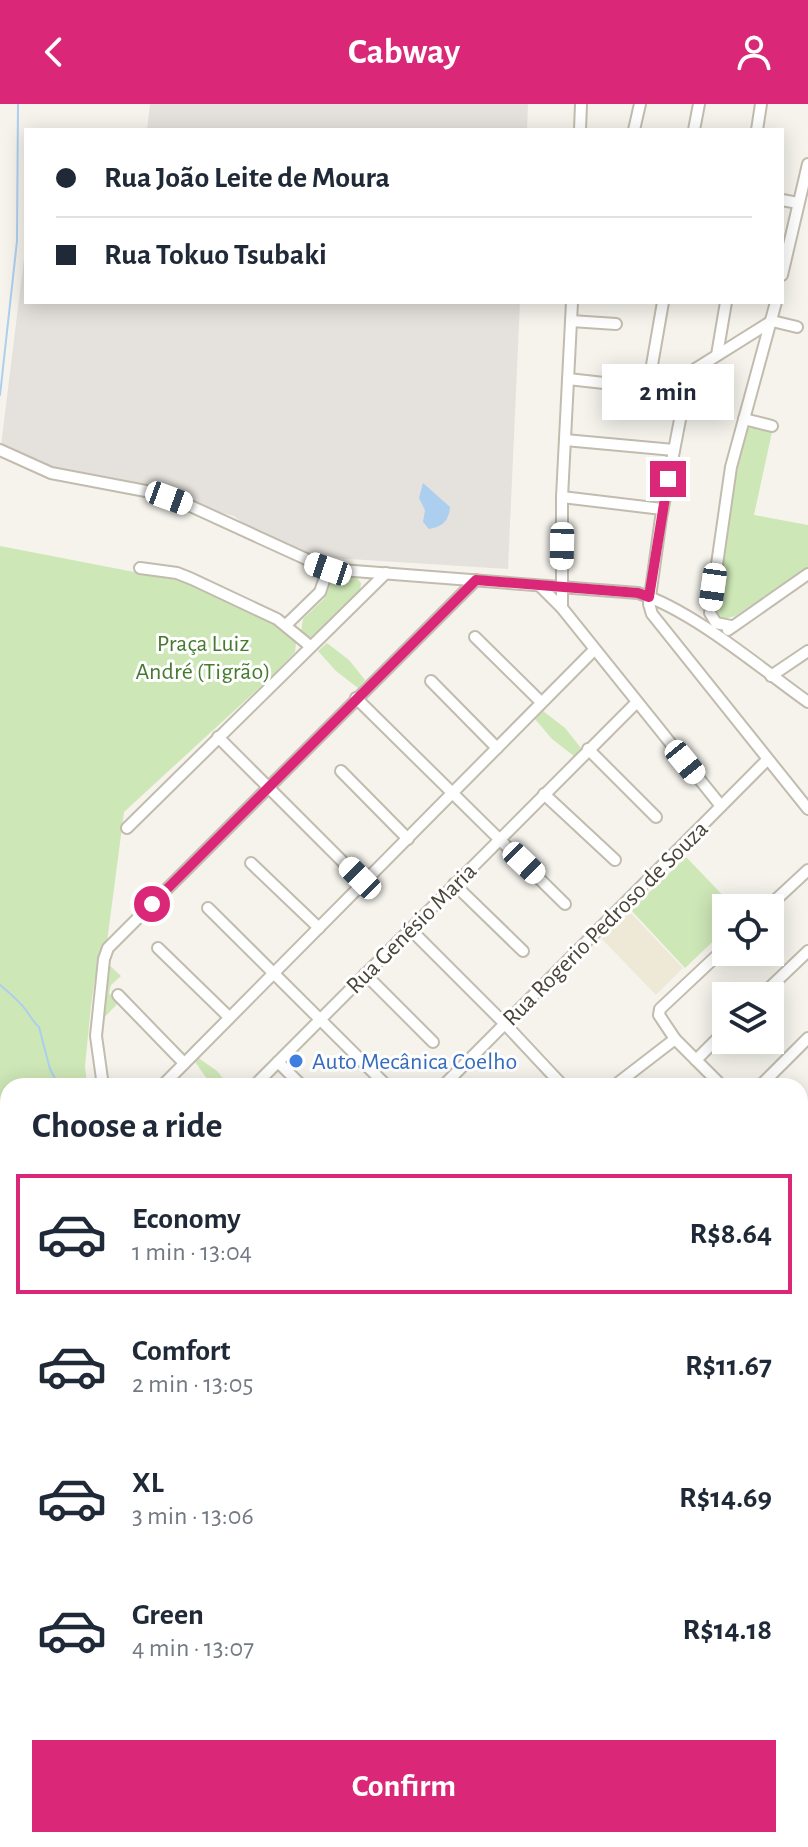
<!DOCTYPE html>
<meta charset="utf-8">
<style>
:root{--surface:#fff;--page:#f2f2f3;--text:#1f2937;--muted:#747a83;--line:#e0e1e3;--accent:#db2777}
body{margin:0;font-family:"Alegreya Sans",sans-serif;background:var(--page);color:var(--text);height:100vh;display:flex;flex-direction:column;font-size:30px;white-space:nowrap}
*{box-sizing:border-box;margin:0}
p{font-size:26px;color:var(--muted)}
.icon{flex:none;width:44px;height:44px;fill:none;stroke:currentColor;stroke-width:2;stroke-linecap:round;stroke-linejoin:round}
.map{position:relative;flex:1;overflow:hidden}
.panel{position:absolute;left:0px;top:974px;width:808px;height:770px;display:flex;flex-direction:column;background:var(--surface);border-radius:24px 24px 0 0;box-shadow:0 4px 20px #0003}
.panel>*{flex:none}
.hud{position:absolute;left:24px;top:24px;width:760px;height:176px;border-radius:0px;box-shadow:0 4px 20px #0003;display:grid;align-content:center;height:176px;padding:0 32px;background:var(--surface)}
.tools{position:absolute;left:712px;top:790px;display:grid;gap:16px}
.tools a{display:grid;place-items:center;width:72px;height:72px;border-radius:0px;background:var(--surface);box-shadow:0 4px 20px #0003;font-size:40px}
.end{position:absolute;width:36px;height:36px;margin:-18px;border:10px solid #db2777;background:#fff;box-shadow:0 0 0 4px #fff}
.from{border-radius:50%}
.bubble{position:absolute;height:56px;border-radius:0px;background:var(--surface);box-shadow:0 4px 20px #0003;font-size:26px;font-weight:700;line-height:56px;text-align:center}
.car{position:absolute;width:24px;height:48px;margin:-24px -12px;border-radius:10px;box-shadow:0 0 6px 2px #0007;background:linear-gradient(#fff 24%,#345 0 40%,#fff 0 76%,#345 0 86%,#fff 0)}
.hud b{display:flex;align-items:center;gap:28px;height:76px;font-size:30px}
.hud b+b{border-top:2px solid var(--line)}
.hud i{width:20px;height:20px;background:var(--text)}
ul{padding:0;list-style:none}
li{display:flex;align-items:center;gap:24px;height:120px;margin:0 16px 12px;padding:0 16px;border:4px solid transparent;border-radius:0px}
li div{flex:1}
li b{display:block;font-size:30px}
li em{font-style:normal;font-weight:700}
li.active{border-color:var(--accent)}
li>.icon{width:72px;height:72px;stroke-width:1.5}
h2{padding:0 32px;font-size:36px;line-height:96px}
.button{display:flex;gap:16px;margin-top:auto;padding:16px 32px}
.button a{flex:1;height:92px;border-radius:0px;background:var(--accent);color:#fff;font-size:32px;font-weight:700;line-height:92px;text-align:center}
header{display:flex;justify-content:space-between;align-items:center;height:104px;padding:0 32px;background:var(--accent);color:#fff;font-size:36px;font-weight:700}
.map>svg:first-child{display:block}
.residential{fill:#e9e6da}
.industrial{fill:#e5e2dd}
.education{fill:#eee9d7}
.green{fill:#cee7b7}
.water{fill:#acceef}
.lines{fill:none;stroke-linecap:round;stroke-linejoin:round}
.stream{stroke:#acceef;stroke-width:2}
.minor-casing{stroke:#c1bcae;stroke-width:14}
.major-casing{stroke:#e0c76f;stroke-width:16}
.minor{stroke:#fff;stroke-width:10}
.major{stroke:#fbe8a0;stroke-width:12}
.route{stroke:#db2777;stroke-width:10}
.shop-dot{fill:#3f7fe0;stroke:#fff;stroke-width:3}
.labels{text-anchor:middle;stroke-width:6;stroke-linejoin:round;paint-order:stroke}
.park-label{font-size:24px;fill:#457b2e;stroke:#fff}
.street-label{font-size:24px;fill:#4a4539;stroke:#fff}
.shop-label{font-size:24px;fill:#366cbe;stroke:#fff;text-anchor:start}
</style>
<header><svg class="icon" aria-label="back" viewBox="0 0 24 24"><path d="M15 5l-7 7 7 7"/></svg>Cabway<svg class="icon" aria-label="person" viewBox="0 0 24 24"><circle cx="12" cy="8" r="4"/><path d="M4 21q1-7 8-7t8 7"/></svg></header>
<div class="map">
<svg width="808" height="1743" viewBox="0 0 808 1743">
<rect width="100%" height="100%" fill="#f5f3ec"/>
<polygon class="residential" points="800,1677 808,1688 808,1743 317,1743 314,1736 800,1736"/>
<g class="industrial">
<polygon points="150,0 528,0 527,26 147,26"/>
<polygon points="26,138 26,198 520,198 508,465 317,453 251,425 234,412 215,407 174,387 48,364 1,342"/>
</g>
<polygon class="education" points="630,808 683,864 656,891 602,835"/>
<g class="green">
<polygon points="751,323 772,328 754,411 808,421 808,465 735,512 724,515 719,513 716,503 728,407 746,326"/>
<polygon points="0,442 186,478 277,520 296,539 295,548 273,571 124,708 107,838 95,874 91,902 85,962 87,982 8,982 8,1314 3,1319 8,1325 8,1433 0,1424"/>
<polygon points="334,472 357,474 361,479 360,489 310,534 301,528 303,515 324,495"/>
<polygon points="327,539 349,556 365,576 358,584 336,567 318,547"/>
<polygon points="543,607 565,624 581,644 574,652 552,635 535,615"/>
<polygon points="686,753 735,804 726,804 726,825 685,864 631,806"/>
<polygon points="107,859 121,872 111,881 109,889 118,899 100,918"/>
<path d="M197 953 217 967 229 982C208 982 205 972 194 956Z"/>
<polygon points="8,1660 8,1736 288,1736 281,1743 0,1743 0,1676"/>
<polygon points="296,1736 410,1736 417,1743 303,1743"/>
</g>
<path class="water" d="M423 379 450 403C449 417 442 423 429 425L423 418 425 406 419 394Z"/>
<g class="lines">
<g class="stream">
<polyline points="0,291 17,137 18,0"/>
<path d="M0 881C11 890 23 900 30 912 33 916 35 920 39 923L50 965 59 982"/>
</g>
<defs>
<g id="minor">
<polyline points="580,26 581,0"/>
<polyline points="634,26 640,0"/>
<polyline points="694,26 699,0"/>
<polyline points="757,26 761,0"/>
<polyline points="782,96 798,99"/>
<polyline points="782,171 808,60"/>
<polyline points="571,217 616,220"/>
<polyline points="797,223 772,217 689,269 661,414 649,500 652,510 808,705"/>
<polyline points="717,251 726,198"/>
<polyline points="568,275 685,288"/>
<polyline points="648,284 663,198"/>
<polyline points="744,315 772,322"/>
<polyline points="565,336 674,346"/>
<path d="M0 346 51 369 151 388 186 400 328 465 638 489C694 507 760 564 808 598"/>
<polyline points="562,393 662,405"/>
<polyline points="140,464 177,469 192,475 277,515 310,542"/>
<polyline points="540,482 562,504 721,702"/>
<polyline points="562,504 562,393 572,198"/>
<polyline points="287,520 320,488 328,465"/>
<polyline points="731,522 716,519 710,509 731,363 776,198"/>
<polyline points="728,526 808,470"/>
<polyline points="475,533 541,598"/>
<polyline points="771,572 808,547"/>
<polyline points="431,577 497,644"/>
<polyline points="356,594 565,800"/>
<polyline points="218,633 364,779"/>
<polyline points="588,645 656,713"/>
<polyline points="341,667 408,735"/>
<polyline points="544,690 615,756"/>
<polyline points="127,724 386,469"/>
<polyline points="251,759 319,824"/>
<polyline points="454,780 523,847"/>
<polyline points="208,804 387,982"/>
<polyline points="767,804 808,766"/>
<polyline points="410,825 505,920 563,982"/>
<polyline points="158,844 229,913"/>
<polyline points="365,870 433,938"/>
<polyline points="118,891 184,959"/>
<polyline points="761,892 808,847"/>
<polyline points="696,956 726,926"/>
<polyline points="278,958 302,982"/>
<polyline points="103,982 96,932 104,855 108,844 476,476"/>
<polyline points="162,982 594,546"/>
<polyline points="254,982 637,598"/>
<polyline points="443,982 767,656"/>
<polyline points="614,982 675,935"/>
<polyline points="722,982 675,935 659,911 660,905 726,843"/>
<polyline points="760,982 808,934"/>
<polyline points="800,1076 808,1070"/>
<polyline points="800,1147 808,1141"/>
<polyline points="800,1222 808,1216"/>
<polyline points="800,1245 808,1253"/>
<polyline points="800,1350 808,1344"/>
<polyline points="800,1389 808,1398"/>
<polyline points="800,1459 808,1453"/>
<polyline points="800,1533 808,1541"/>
<polyline points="800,1639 808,1630"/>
<polyline points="0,1659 8,1644"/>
<polyline points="417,1736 423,1743"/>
<polyline points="679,1736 685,1743"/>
<polyline points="447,1743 454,1736"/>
<polyline points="543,1743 550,1736"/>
<polyline points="638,1743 646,1736"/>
</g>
<g id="major">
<polyline points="0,1514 8,1514"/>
<polyline points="0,1528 8,1528"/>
<polyline points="800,1643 808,1651"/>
<polyline points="800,1662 808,1671"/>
</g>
</defs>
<use href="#minor" class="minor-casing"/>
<use href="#major" class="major-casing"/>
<use href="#minor" class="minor"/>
<use href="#major" class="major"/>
</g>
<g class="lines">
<polyline class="route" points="152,800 476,476 638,489 649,493 668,375"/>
</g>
<circle class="shop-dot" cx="296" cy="957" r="8"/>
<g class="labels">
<g class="park-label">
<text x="203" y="547">Praça Luiz<tspan x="203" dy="28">André (Tigrão)</tspan></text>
</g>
<g class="street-label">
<text transform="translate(605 819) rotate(-45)" y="8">Rua Rogerio Pedroso de Souza</text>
<text transform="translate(411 824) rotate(-45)" y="8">Rua Genésio Maria</text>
</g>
<g class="shop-label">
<text x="312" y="965">Auto Mecânica Coelho</text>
</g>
</g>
</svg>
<div class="tools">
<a><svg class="icon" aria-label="locate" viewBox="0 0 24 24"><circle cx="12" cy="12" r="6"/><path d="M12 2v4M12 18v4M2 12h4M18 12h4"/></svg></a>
<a><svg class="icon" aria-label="layers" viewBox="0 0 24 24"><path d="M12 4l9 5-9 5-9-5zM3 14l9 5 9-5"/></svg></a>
</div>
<i class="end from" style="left:152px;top:800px"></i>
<i class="end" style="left:668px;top:375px"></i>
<div class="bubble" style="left:602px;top:260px;width:132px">2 min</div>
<i class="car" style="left:169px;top:394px;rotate:110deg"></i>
<i class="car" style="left:562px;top:442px;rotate:181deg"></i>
<i class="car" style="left:328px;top:465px;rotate:289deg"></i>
<i class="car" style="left:713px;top:483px;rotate:188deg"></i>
<i class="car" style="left:685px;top:658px;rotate:141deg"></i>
<i class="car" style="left:524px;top:759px;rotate:134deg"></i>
<i class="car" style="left:360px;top:774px;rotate:315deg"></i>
<div class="hud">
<b><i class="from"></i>Rua João Leite de Moura</b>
<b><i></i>Rua Tokuo Tsubaki</b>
</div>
<section class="panel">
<h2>Choose a ride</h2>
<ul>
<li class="active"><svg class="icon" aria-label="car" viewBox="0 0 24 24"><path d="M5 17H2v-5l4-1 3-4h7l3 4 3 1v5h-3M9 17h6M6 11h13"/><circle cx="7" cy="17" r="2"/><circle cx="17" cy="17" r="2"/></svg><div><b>Economy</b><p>1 min · 13:04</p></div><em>R$8.64</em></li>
<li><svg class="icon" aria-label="car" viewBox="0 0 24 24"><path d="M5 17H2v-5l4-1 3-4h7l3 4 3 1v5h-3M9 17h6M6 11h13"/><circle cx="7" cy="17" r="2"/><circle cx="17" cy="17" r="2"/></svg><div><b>Comfort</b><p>2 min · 13:05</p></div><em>R$11.67</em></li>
<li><svg class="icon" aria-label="car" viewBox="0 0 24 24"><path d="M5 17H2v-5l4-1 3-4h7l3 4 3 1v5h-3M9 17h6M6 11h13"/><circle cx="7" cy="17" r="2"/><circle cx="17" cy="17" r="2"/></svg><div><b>XL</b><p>3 min · 13:06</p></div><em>R$14.69</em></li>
<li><svg class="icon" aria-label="car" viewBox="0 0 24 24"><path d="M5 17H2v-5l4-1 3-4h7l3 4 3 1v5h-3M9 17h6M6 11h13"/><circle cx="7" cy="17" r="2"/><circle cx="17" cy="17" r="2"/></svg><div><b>Green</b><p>4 min · 13:07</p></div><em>R$14.18</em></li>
</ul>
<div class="button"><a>Confirm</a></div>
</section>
</div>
